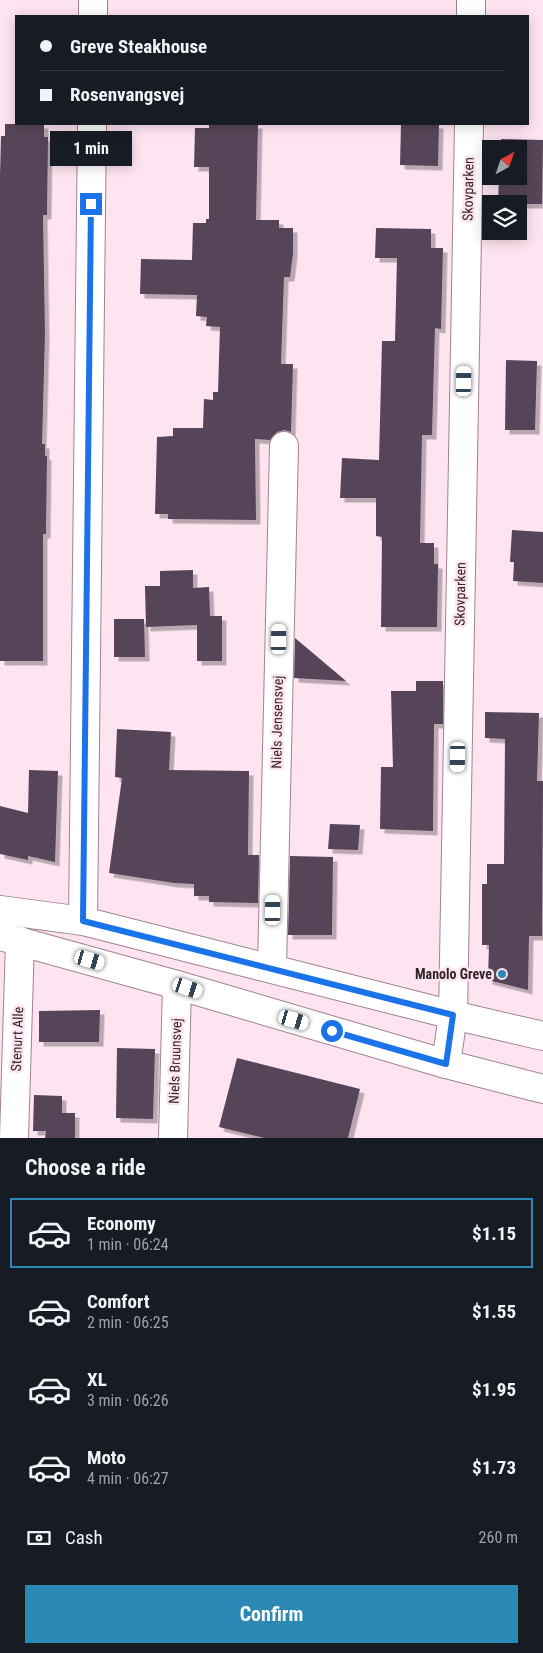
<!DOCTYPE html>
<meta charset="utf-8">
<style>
:root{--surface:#171b24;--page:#242831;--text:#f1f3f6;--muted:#9ea1a6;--line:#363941;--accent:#2c89b5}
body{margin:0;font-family:"Roboto Condensed",sans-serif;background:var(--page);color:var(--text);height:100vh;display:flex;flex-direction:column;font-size:19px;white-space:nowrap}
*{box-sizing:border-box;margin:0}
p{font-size:16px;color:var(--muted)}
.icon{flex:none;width:28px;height:28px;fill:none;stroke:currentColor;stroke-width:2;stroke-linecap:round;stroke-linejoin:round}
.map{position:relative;height:1138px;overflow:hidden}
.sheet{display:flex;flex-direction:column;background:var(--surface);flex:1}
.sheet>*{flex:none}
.top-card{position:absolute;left:15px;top:15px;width:514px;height:110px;border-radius:0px;box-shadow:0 2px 12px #0003;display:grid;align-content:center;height:110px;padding:0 25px;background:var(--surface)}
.needle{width:32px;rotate:40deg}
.controls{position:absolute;left:482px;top:140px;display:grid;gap:10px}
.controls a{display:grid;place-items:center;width:45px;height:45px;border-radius:0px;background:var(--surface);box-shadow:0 2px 12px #0003;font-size:25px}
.end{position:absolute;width:22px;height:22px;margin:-11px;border:6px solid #1a73e8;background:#fff;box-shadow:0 0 0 2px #fff}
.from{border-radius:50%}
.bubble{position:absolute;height:35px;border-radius:0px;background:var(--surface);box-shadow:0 2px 12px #0003;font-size:16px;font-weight:700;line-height:35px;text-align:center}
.car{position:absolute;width:15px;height:30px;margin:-15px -8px;border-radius:6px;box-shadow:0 0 4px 1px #0007;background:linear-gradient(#fff 24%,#345 0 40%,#fff 0 76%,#345 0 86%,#fff 0)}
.top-card b{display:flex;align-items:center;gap:18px;height:48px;font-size:19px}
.top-card b+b{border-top:1px solid var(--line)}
.top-card i{width:12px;height:12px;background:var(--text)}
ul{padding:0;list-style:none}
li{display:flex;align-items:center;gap:15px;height:70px;margin:0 10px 8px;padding:0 15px;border:2px solid transparent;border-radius:0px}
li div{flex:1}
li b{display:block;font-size:19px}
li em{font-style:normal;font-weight:700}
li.active{border-color:var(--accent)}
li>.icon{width:45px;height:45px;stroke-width:1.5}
h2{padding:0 25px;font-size:22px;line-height:60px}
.pay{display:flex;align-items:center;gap:12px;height:55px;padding:0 25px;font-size:19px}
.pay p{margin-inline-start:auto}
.cta{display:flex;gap:10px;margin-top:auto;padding:10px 25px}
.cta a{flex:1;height:58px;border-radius:0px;background:var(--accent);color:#fff;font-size:20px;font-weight:700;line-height:58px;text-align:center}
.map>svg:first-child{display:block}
.building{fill:#574458;filter:url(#shadow)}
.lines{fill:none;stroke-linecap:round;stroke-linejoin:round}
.minor-casing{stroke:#a08291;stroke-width:30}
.major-casing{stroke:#a08291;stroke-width:30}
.minor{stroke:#fff;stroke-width:28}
.major{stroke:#fff;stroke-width:28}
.route{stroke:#1a73e8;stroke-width:6}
.poi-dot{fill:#2c89b5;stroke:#fee4f0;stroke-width:2}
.labels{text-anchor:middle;stroke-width:5;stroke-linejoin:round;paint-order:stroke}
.street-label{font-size:14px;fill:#32262c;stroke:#fee4f0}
.poi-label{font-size:14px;font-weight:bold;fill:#32262c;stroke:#fee4f0;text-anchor:end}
</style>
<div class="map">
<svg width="543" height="1138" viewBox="0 0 543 1138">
<defs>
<filter id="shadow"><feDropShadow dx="4.5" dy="4.5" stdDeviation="0" flood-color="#0004"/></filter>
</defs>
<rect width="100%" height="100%" fill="#fee4f0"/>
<g class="building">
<polygon points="5,124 44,124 44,137 48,137 47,215 43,215 45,334 42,444 45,444 45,456 47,456 46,534 43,534 43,661 0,661 0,175 1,136 5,136"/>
<polygon points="209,124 258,124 256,220 279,220 279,228 293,228 293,254 290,277 284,277 281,364 293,364 291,432 285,430 277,432 270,440 255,439 256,520 168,519 168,514 155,514 157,437 173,436 173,428 203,428 204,399 213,400 213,392 218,392 220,327 206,326 207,317 196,316 197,295 140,294 141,259 192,260 193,223 206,223 206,219 209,219 209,167 194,167 195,128 209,128"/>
<polygon points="401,124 439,124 438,166 400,165"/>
<polygon points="501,139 543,140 542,204 498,204 499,176 519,176 519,149 500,149"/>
<polygon points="376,228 431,229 431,248 443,248 441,329 435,328 432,435 422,435 420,543 434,543 434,564 438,564 437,627 381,627 382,537 376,536 376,498 340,498 342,458 379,460 382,341 395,341 397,258 375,258"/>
<polygon points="506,360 537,361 535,430 505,430"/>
<polygon points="512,530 543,532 543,583 513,581 514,562 510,562"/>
<polygon points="193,570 193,588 209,587 210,616 222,616 222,661 197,661 197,625 146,627 145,586 160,586 160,571"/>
<polygon points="114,619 144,619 145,657 114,657"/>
<polygon points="295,638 346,681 294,678"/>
<polygon points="416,681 443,681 443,724 434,724 433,831 380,829 381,767 393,767 391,691 416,691"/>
<polygon points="485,712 539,713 537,781 543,781 542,936 529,936 528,990 488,980 489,945 482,945 482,884 487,884 487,864 504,864 505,739 485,738"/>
<polygon points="117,729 171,732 169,770 249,771 248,855 259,855 258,903 209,902 209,896 194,896 194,884 174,883 109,873 122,778 115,777"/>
<polygon points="29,770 58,771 55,862 28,856 28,860 0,854 0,806 28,813"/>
<polygon points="330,824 360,825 358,850 328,849"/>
<polygon points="290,856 333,857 332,935 288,935"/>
<polygon points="100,1010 99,1042 39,1042 39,1011"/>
<polygon points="117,1048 155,1049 153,1119 116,1118"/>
<polygon points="237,1058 360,1089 348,1138 264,1138 219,1127"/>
<polygon points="34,1095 62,1096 62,1113 75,1113 75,1138 45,1138 46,1131 33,1131"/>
</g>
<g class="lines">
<defs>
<g id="minor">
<polyline points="93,16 93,0"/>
<polyline points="471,16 471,0"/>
<polyline points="83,921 92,124"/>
<polyline points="272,968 284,446"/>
<polyline points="446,1064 453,1015 469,124"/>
<polyline points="14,1138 20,941"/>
<polyline points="173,1138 177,985"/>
</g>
<g id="major">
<polyline points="0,910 83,921 453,1015 543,1036"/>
<polyline points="0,936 177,985 446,1064 543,1089"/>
</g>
</defs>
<use href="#minor" class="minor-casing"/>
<use href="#major" class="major-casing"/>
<use href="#minor" class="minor"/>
<use href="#major" class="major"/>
</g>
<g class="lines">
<polyline class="route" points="91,204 83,921 453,1015 446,1064 332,1031"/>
</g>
<circle class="poi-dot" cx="502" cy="974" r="5"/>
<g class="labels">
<g class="street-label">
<text transform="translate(468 189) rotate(-89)" y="5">Skovparken</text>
<text transform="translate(460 594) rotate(-89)" y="5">Skovparken</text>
<text transform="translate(277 722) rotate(-89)" y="5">Niels Jensensvej</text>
<text transform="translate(17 1039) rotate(-88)" y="5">Stenurt Alle</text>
<text transform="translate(175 1061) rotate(-88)" y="5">Niels Bruunsvej</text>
</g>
<g class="poi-label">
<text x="492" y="979">Manolo Greve</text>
</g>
</g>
</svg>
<div class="controls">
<a><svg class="needle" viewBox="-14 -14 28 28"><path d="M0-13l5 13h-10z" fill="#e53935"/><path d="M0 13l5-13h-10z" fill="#9ea1a6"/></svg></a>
<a><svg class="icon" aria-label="layers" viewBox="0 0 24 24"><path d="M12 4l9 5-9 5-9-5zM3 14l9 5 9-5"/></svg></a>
</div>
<i class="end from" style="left:332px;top:1031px"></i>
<i class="end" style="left:91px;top:204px"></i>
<div class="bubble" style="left:50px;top:131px;width:82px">1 min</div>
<i class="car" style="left:464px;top:381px;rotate:1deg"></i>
<i class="car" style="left:279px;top:639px;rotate:1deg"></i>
<i class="car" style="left:458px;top:757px;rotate:181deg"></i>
<i class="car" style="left:273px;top:910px;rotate:1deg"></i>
<i class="car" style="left:90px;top:960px;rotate:106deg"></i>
<i class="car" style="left:188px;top:988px;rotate:108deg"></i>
<i class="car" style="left:294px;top:1020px;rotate:106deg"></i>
<div class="top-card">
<b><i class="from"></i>Greve Steakhouse</b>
<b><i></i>Rosenvangsvej</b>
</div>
</div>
<section class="sheet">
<h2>Choose a ride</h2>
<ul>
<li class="active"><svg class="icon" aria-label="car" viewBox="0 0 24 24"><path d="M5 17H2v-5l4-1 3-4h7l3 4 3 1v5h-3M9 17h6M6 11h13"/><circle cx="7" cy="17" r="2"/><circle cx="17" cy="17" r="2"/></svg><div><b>Economy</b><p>1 min · 06:24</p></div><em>$1.15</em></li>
<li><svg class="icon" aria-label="car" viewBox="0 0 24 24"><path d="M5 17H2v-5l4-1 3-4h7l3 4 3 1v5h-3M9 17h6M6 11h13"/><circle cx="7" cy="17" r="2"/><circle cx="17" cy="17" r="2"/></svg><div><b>Comfort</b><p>2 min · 06:25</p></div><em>$1.55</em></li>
<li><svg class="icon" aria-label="car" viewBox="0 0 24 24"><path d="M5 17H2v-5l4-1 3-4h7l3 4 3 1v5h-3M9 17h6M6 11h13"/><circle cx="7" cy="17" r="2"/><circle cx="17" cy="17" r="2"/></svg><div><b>XL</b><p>3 min · 06:26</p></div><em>$1.95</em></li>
<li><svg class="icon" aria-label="car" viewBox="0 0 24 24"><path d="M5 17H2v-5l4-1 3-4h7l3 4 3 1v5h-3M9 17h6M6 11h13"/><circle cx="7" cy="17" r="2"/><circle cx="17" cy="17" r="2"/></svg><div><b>Moto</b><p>4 min · 06:27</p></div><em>$1.73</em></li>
</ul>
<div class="pay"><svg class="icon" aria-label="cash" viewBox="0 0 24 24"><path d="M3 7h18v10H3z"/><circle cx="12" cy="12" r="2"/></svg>Cash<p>260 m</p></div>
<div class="cta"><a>Confirm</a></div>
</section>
